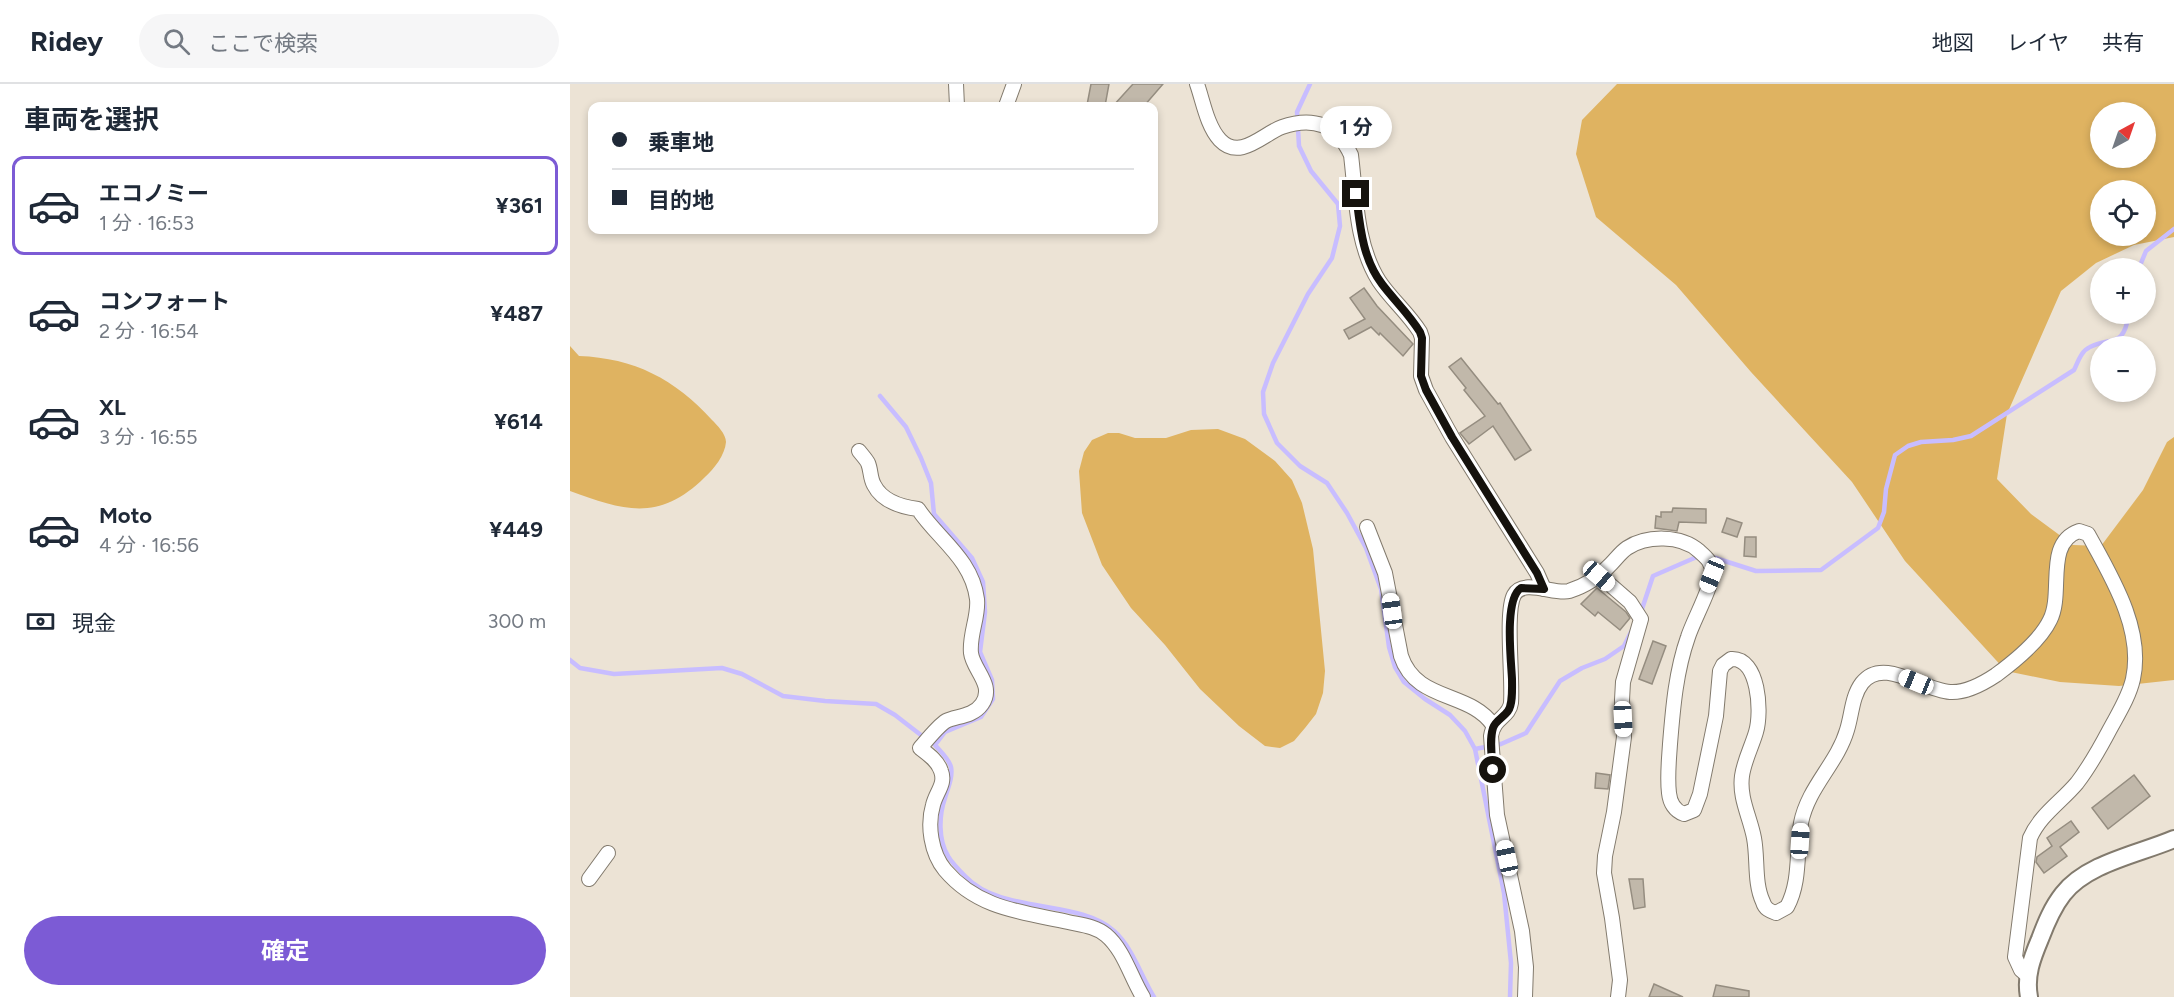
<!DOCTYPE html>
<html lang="ja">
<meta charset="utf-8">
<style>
:root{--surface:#fff;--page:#f6f6f7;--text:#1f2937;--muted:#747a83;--line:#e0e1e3;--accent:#7c5bd5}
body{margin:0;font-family:Figtree,"Noto Sans JP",sans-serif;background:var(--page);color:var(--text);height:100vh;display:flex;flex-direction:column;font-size:22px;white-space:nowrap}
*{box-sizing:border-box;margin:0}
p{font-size:20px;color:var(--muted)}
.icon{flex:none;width:33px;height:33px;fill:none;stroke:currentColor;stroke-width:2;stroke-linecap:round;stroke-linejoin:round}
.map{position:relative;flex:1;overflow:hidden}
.side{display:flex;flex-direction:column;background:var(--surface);width:570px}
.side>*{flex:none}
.top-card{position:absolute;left:18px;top:18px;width:570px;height:132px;border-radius:12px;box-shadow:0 3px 9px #0003;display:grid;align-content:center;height:132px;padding:0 24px;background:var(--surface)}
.needle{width:39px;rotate:40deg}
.controls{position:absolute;left:1520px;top:18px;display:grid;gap:12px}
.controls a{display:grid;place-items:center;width:66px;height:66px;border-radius:50%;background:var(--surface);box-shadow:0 3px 9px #0003;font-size:30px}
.end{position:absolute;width:27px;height:27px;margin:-14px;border:8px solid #15120d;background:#fff;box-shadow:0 0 0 3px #fff}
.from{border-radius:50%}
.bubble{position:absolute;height:42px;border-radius:21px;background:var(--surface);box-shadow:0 3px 9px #0003;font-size:20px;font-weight:700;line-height:42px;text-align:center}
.car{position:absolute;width:18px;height:36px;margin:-18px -9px;border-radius:8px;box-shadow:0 0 4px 2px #0007;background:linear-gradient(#fff 24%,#345 0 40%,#fff 0 76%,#345 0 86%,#fff 0)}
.top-card b{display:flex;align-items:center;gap:21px;height:57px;font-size:22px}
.top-card b+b{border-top:2px solid var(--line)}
.top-card i{width:15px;height:15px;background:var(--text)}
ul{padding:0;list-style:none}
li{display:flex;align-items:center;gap:18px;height:99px;margin:0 12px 9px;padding:0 12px;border:3px solid transparent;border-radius:12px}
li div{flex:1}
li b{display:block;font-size:22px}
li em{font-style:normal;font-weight:700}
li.active{border-color:var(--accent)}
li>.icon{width:54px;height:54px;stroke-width:1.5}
h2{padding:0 24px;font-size:27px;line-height:72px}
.pay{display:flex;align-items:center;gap:15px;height:66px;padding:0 24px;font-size:22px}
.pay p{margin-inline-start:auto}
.button{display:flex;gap:12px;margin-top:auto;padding:12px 24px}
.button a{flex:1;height:69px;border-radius:36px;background:var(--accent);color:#fff;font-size:24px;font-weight:700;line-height:69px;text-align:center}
header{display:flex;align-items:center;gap:36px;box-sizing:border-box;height:84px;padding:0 30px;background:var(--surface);border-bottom:2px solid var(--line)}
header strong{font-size:28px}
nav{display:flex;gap:33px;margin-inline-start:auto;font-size:21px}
.search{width:420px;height:54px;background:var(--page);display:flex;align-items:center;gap:15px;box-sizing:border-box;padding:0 21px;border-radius:33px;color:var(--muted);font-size:22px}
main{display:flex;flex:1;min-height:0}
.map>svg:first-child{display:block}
.green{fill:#dfb361;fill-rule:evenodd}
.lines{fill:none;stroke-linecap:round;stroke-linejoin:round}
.stream{stroke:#c8bdff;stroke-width:4.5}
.building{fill:#c1b8aa;stroke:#958d80;stroke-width:1.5}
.minor-casing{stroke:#827a6d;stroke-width:16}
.tertiary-casing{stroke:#827a6d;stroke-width:20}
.minor{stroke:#fff;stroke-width:14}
.tertiary{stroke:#fff;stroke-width:16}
.route{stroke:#15120d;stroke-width:8}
</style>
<header>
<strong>Ridey</strong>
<div class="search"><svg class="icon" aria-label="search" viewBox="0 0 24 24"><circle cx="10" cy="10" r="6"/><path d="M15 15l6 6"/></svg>ここで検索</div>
<nav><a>地図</a><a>レイヤ</a><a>共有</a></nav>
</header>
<main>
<section class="side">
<h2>車両を選択</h2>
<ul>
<li class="active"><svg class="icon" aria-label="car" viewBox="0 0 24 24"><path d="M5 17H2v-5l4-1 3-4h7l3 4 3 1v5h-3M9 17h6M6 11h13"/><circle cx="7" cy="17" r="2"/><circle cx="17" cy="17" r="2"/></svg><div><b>エコノミー</b><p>1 分 · 16:53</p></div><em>¥361</em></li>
<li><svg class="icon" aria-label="car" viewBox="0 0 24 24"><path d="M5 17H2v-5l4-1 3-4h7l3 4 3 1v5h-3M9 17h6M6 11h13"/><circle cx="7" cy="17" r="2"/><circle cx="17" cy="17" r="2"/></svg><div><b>コンフォート</b><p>2 分 · 16:54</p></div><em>¥487</em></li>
<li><svg class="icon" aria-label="car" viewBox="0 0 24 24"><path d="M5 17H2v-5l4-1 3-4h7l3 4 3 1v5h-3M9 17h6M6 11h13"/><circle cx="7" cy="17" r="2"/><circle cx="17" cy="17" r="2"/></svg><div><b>XL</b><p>3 分 · 16:55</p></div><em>¥614</em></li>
<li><svg class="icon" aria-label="car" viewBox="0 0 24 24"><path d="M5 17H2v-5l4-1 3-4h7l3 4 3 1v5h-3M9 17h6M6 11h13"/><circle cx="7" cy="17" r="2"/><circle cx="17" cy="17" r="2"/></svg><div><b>Moto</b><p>4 分 · 16:56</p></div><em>¥449</em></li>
</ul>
<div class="pay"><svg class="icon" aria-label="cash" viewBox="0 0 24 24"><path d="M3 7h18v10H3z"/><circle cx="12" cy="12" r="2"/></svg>現金<p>300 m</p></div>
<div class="button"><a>確定</a></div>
</section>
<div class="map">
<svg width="1604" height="913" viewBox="0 0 1604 913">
<rect width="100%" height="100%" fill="#ece3d5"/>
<g class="green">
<path d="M1047 0H1604V153L1564 161 1526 179 1491 207 1437 330 1427 395 1461 430 1503 461 1531 462 1573 406 1597 358 1604 353V596L1549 602 1490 598 1436 587 1335 477 1282 398 1181 288 1106 201 1026 133 1006 70 1012 36ZM1530 28H1575V74H1530ZM1530 106H1575V152H1530Z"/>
<path d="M0 262 9 272C64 274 105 295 142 336 147 341 156 350 156 358 155 371 144 385 135 393 90 438 54 427 0 407Z"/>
<polygon points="648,345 675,355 705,377 722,396 732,419 743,465 755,587 753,609 746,630 735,644 724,657 710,664 695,662 669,642 630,605 595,561 561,524 532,481 512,429 509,387 514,368 522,356 538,349 549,349 565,354 596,354 621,346"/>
</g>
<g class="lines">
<g class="stream">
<polyline points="740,0 727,28 729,62 741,87 768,120 770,142 762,174 738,210 703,279 693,308 694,330 707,359 730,382 757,399 777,429 796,464 811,505 819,563 825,583 834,598 855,615 880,631 895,647 905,665 934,809 941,879 940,913"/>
<polyline points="1569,184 1576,167 1604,145"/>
<path d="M310 312 336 343 351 374 361 399 364 430 402 474 413 498 415 528 410 568 422 596 423 615 411 633 375 648 365 661C370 667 379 675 381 683 383 693 378 704 375 714 369 731 368 756 378 772 382 779 390 787 396 793 431 830 509 815 544 847 563 864 571 892 584 913"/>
<path d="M1139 472 1186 487 1251 486 1308 444 1314 428 1316 405 1325 371 1338 362 1351 358 1383 356 1401 352 1504 286C1508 278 1511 267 1520 263 1542 252 1553 265 1559 230"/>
<polyline points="1070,531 1083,492 1129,472"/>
<polyline points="0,576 10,584 44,590 152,584 172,590 213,612 255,617 306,620 325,631 356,655"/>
<polyline points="905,665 931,660 956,649 990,597 1012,584 1035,575 1054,562 1062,546"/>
</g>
</g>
<g class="building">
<polygon points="521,0 539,0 535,22 517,21"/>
<polygon points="563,0 593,0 574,22 543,22"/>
<polygon points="794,204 807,222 843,260 833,272 810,249 809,251 801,243 779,255 774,246 795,235 780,214"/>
<polygon points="891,274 928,320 930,319 961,366 945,376 923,342 899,360 890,349 915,332 894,306 896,304 879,283"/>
<polygon points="1103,424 1136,425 1136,439 1109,438 1107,447 1085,444 1086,432 1091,433 1091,428 1102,428"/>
<polygon points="1157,434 1172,439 1167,453 1152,448"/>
<polygon points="1175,453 1186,453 1186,473 1174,472"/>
<polygon points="1027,504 1056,528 1060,534 1050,546 1028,528 1025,532 1011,520"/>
<polygon points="1083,557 1096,562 1082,600 1069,595"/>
<polygon points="1026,689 1040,691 1038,705 1025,704"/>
<polygon points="1564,691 1580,712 1538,745 1522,724"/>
<polygon points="1501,737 1509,748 1490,763 1497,772 1474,789 1466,778 1467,773 1482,762 1477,754"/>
<polygon points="1059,795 1073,795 1075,823 1064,825"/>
<polygon points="1084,900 1113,913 1079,913"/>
<polygon points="1146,901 1179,907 1179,913 1143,913"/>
</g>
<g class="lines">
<defs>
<g id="minor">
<polyline points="386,0 387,22"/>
<path d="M627 0C633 17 637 42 650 56 670 77 693 50 712 43 744 32 767 41 781 71 786 112 786 161 809 197 821 215 838 229 850 248L852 254 851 292 856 306 882 353 967 489 974 505"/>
<polyline points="436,22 444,0"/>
<path d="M289 367C292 371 296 375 298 379 301 386 300 394 304 401 312 417 332 423 348 425 368 455 402 475 407 515 409 532 399 551 401 569 403 586 425 601 412 620 403 633 386 632 376 637 369 641 356 657 350 664 358 670 368 677 371 687 376 700 366 708 363 721 357 741 361 769 375 786 408 825 452 828 498 838 511 841 525 842 536 851 554 866 561 894 573 913"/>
<path d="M797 443 815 489 831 572C846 618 900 607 923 641"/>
<polyline points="1029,491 1060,518 1071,535 1053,598 1052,616 1054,653 1044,728 1035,772 1034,789 1042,834 1050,896 1048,913"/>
<polyline points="19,795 38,769"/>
<path d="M955 913 956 883 952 847 927 731 921 652C924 633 939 634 941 619 943 594 935 528 944 511 953 494 985 511 999 507 1015 502 1030 492 1041 480 1046 475 1051 468 1057 464 1077 451 1111 451 1129 467 1137 474 1142 478 1142 489 1142 503 1123 537 1118 553 1106 587 1103 623 1100 660 1099 676 1097 693 1099 709 1100 719 1105 727 1114 730L1124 726 1130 710 1146 632 1150 587 1153 581 1161 575C1189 573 1192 628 1186 648 1182 662 1174 677 1172 692 1169 714 1180 733 1184 754 1188 775 1184 799 1193 818 1195 825 1200 827 1206 829L1217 823C1231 797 1226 767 1231 739 1238 703 1267 680 1277 646 1282 630 1282 612 1292 599 1313 572 1352 606 1380 608 1396 609 1414 599 1426 591 1445 577 1470 557 1480 536 1494 509 1474 459 1509 447L1518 450C1541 492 1574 545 1563 595 1559 613 1548 630 1540 645 1530 664 1520 682 1507 699 1491 718 1470 731 1460 754L1445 873 1451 886 1458 892"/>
</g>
<path id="tertiary" d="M1459 913C1455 892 1462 874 1470 855 1476 839 1482 824 1493 810 1517 779 1569 770 1604 755"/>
</defs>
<use href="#minor" class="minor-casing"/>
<use href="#tertiary" class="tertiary-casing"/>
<use href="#minor" class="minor"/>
<use href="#tertiary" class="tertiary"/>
</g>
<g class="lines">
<path class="route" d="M786 110C790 141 792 174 812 200 824 216 839 230 850 248L852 254 851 292 856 306 882 353 967 489 974 505 951 504C934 515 941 575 942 595 942 604 943 620 938 627 934 633 925 637 923 644 919 657 922 673 923 686"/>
</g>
</svg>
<div class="controls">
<a><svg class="needle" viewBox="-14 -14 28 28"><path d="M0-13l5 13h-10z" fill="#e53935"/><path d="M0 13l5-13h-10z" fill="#747a83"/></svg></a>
<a><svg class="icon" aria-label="locate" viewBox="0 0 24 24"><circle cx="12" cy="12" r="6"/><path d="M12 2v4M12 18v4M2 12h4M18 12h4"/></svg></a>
<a>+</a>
<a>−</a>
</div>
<i class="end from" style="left:923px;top:686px"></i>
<i class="end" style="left:786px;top:110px"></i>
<div class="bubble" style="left:750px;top:22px;width:72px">1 分</div>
<i class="car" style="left:1142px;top:491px;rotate:202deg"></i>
<i class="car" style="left:1029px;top:492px;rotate:131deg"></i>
<i class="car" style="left:822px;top:527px;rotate:352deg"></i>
<i class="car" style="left:1346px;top:598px;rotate:292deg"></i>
<i class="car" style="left:1053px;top:635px;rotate:177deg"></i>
<i class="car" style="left:1230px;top:757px;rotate:4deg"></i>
<i class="car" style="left:937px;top:774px;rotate:348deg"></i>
<div class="top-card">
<b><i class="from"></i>乗車地</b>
<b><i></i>目的地</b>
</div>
</div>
</main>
